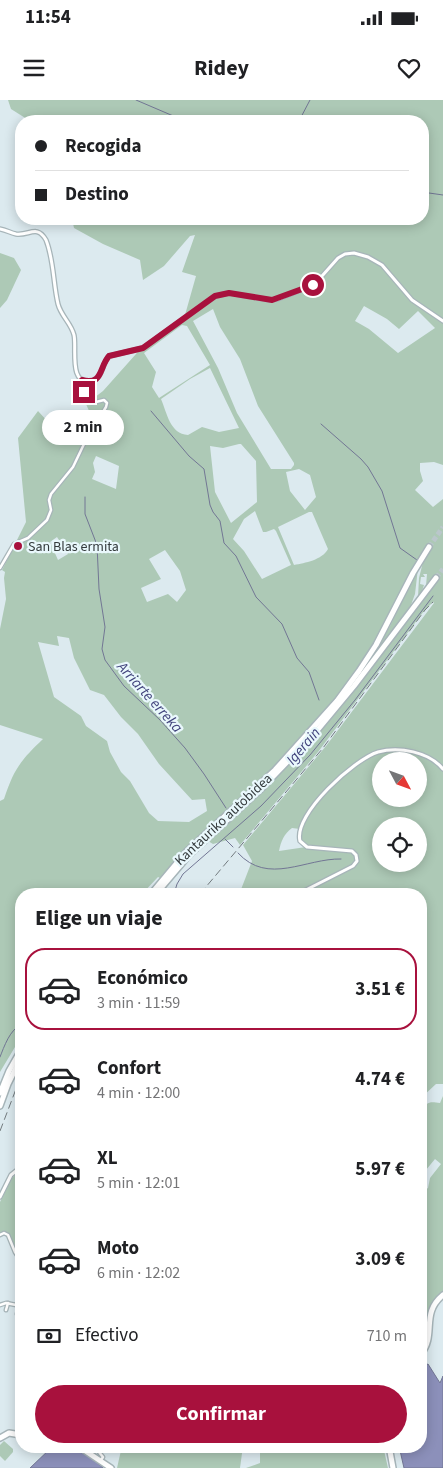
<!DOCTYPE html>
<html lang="es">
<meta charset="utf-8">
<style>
:root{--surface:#fff;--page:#f6f6f6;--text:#202124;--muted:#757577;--line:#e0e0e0;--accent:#a8113d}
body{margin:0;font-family:"Source Sans 3",sans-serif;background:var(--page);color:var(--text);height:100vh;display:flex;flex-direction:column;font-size:19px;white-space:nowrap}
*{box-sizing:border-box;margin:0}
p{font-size:16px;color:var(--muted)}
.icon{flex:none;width:28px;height:28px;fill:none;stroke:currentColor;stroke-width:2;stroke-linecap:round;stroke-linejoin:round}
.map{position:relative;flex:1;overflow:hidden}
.drawer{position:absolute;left:15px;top:788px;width:412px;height:565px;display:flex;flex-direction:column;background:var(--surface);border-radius:20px;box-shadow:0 2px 12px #0003}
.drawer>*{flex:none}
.top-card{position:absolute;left:15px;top:15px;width:414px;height:110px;border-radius:20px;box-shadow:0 2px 12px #0003;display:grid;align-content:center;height:110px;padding:0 20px;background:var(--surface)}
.needle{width:32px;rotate:131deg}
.controls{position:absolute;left:372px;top:652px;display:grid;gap:10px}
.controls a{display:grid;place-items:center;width:55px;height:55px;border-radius:50%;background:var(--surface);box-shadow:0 2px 12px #0003;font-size:25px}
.end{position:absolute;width:22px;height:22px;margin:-11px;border:6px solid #a8113d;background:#fff;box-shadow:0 0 0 2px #fff}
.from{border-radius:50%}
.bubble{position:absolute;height:35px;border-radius:18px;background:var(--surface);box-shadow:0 2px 12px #0003;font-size:16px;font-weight:700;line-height:35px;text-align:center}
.top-card b{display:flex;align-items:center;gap:18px;height:48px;font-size:19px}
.top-card b+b{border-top:1px solid var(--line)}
.top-card i{width:12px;height:12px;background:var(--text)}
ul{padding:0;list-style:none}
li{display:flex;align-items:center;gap:15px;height:82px;margin:0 10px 8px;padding:0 10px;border:2px solid transparent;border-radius:20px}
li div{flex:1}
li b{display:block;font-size:19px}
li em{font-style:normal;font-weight:700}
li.selected{border-color:var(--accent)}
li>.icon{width:45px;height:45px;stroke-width:1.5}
h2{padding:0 20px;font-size:22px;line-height:60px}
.pay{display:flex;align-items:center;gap:12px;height:55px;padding:0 20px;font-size:19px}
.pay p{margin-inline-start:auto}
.cta{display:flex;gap:10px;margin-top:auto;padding:10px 20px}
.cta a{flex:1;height:58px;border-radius:30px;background:var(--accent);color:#fff;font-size:20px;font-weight:700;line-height:58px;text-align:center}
.status{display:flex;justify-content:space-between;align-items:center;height:35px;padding:0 25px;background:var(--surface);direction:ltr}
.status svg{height:14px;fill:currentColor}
header{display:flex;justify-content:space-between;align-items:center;height:65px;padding:0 20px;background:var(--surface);font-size:22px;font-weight:700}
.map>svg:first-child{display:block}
.green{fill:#adc9b6;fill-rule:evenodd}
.water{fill:#8c90ba;stroke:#727694}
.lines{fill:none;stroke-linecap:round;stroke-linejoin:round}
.stream{stroke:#727694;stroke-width:1}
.highway-tunnel{stroke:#bac7cb;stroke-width:5;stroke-dasharray:5 2.5;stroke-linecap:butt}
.street-casing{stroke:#a7b5b9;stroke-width:5}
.secondary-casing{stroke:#a7b5b9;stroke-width:5.5}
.highway-casing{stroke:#a7b5b9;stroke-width:8}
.street{stroke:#fff;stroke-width:2.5}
.secondary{stroke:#fff;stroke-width:3}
.highway{stroke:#fff;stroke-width:5}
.rail{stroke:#737b7f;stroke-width:1;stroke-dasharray:8 4;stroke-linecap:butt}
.route{stroke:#a8113d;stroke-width:6}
.poi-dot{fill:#a8113d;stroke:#e9f8fc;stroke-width:2}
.labels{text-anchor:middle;stroke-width:4.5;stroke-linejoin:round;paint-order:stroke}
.poi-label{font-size:14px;fill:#343a3c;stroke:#e9f8fc;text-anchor:start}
.street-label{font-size:14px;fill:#343a3c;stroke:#e9f8fc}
.water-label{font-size:15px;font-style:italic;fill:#41437c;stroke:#e9f8fc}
</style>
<div class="status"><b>11:54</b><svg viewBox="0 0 49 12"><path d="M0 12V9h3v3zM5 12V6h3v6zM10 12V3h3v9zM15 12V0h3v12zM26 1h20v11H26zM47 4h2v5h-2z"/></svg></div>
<header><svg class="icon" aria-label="menu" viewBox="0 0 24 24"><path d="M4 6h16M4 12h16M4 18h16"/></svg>Ridey<svg class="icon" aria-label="heart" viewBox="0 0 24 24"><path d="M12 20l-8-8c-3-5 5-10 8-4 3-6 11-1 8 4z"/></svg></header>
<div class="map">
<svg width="443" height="1368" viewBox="0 0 443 1368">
<rect width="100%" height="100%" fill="#dceaef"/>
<g class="green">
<path d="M8 0H443V365L434 362 420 363V371L423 381 415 390 433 407 443 399V984H436L421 998V794H242L240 792 252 761 243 745 326 646 434 503 433 502 424 511 318 652 240 745 235 738 213 744 208 741 206 744H204C240 712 276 680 309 644 356 593 397 535 435 477L426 486 427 474H423L425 477H421L420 484 424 485 422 491 418 497 419 478 427 446C411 471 400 497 386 523 372 549 356 573 337 596 305 635 270 672 233 706 207 730 182 751 160 778L158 777 142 794H21V937L0 972V701L4 699C14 669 20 661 43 639L0 625V529L6 499 4 478 5 472 2 470 26 422 18 338 38 311 60 335 91 325 93 320 86 304 103 291 144 245 185 215 196 176 182 172 195 135 190 136 164 166 143 180 140 160 103 144 74 128 72 119H349L362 125 367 119H422V21H30L11 9ZM364 206 387 219 399 229 418 211 435 228 398 253 369 229 355 221ZM213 209 220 227 240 259 258 306 294 363V365L291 369H271L237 313 218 268 193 221ZM182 225 187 226 210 265 159 298 152 287 156 272 144 253ZM210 268 239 328 219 332 202 327 188 335C170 334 167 313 161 299L190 279ZM239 344H241L256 361 257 402 231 423 215 392 210 346 223 348ZM96 356 119 366 116 389 92 379 95 372 93 363ZM299 369 310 375 316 397 305 410 290 391 286 372ZM255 411 263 432H266L274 429 276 431 291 465 262 479 244 451 233 439 244 419ZM309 412H312L328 449C322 460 305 463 294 465L278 427ZM57 437 68 454 58 460 50 442ZM165 450 180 471 186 490 177 502 168 494 147 502 141 488 161 479 149 459ZM57 536 69 538 74 558 90 590 104 595 121 617 138 634 159 664 192 700 205 699 207 711 189 722 158 721 149 713 130 681 121 672 110 652 107 641 86 626 81 616 54 597 38 542 59 546ZM381 661H419V699H381ZM381 726H419V764H381ZM292 728 300 729 299 740 306 747 279 751C281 741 284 734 292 728Z"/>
<polygon points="0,153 14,158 21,170 7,200 0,208"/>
<polygon points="418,468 415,494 411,505 361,573 390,526"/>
<path d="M443 996V1192C425 1205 427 1226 421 1245V1093L428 1088 430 1078 441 1064 435 1059 421 1076V1011C427 1002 429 1001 440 1003Z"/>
<polygon points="21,1069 21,1076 17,1082 21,1087 21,1158 8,1134 5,1132 0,1134 0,1102 11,1079"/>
<polygon points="4,1341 13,1349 13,1352 5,1361 0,1356 0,1345"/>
<polygon points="122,1346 243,1346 240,1368 117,1368"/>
<polygon points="260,1346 383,1346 388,1368 246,1368 260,1363"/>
</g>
<g class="water">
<polygon points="428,1264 440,1283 443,1276 443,1368 404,1368 399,1346 421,1346 421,1267"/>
<path d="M52 1347C74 1347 87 1353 103 1368H30Z"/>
</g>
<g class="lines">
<g class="stream">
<polyline points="136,0 185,21"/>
<polyline points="299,21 310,0"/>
<polyline points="422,92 443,95"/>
<polyline points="151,311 189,356 204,369 210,405 213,412 220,421 224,443 236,456 256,497 282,524 297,558 309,572 319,600"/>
<polyline points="321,324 361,359 368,367 382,391 400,448 417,460"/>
<polyline points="85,397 85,414 97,445 99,489 105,527 102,549 105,560 124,586 160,620 185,648 204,674 226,708"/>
<polyline points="225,739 233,747"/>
<path d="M238 753C268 786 306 758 341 759"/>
<polyline points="174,794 177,784 183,774 261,706 310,655 355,600 433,496"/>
<path d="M0 957C4 947 10 929 21 925"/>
</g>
<g class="highway-tunnel">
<polyline points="429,447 443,427"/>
<polyline points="436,478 443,469"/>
</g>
<defs>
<g id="street">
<polyline points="0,468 14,444 28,438 47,420 51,410 49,400 51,394 73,367 84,344 106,307 107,303 104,300 92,303 86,301 82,279"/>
<polyline points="21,1078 18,1082 21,1085"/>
<polyline points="0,1135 4,1133 8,1135 15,1152 21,1161"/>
<polyline points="0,1205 6,1203 21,1206"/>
<polyline points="19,1206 17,1214 21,1223"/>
<polyline points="6,1210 8,1203"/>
<polyline points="94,1346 103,1357 101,1360"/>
</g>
<g id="secondary">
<path d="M0 129C6 130 11 133 16 134 29 136 37 124 46 140 54 160 53 183 58 204 61 216 71 223 74 235 77 247 68 287 92 281 103 278 102 263 109 256L143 248 215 196 229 193 269 200 278 199 314 185 338 158 345 154 354 153 368 157 382 165 412 200 443 221"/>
<path d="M298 794 353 766 357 761 356 755 352 751 307 747 300 741C293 714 355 659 378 652 399 646 429 652 443 669"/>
<polyline points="0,1097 11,1075 21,1067"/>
</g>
<g id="highway">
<polyline points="151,794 186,752 275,670 337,601 359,571 376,545 413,473 429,447"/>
<polyline points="156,794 190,754 261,689 315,633 354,586 436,478"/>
<polyline points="0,993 9,971 21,950"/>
<polyline points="0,1006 8,984 21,958"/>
<path d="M421 1254C437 1234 420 1214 443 1195"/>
<polyline points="0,1338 9,1333 21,1335"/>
<polyline points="78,1346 111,1368"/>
<polyline points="389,1346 393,1368"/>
</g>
</defs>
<use href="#street" class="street-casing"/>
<use href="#secondary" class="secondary-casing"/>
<use href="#highway" class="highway-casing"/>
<use href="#street" class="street"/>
<use href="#secondary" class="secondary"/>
<use href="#highway" class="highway"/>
<g class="rail">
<polyline points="200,794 323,648 425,510 433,502"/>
<polyline points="0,1031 21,976"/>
</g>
</g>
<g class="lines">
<path class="route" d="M84 292 82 280C103 286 99 267 109 256L143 248 215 196 229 193 272 200 313 185"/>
</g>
<circle class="poi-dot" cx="18" cy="446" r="5"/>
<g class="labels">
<g class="poi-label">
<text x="28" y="451">San Blas ermita</text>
</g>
<g class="street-label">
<text transform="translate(223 719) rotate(-43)" y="5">Kantauriko autobidea</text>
</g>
<g class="water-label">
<text transform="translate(150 597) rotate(48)" y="5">Arriarte erreka</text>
<text transform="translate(303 646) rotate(-50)" y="5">Igerain</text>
</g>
</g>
</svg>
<div class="controls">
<a><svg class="needle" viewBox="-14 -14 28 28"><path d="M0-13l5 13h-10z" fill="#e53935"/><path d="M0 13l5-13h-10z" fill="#757577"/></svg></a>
<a><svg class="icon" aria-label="locate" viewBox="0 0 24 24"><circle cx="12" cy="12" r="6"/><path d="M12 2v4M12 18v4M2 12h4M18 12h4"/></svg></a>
</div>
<i class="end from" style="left:313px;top:185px"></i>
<i class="end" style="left:84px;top:292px"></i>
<div class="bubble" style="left:42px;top:310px;width:82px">2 min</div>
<div class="top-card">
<b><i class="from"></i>Recogida</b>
<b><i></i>Destino</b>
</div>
<section class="drawer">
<h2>Elige un viaje</h2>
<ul>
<li class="selected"><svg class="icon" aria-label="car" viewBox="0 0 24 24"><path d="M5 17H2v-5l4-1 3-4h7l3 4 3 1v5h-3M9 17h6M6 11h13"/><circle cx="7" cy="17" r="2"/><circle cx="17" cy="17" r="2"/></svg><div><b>Económico</b><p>3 min · 11:59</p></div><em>3.51 €</em></li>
<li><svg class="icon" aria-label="car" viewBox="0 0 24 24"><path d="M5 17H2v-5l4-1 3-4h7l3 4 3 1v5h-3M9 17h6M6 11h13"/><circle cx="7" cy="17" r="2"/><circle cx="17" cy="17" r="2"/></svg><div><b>Confort</b><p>4 min · 12:00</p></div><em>4.74 €</em></li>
<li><svg class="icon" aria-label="car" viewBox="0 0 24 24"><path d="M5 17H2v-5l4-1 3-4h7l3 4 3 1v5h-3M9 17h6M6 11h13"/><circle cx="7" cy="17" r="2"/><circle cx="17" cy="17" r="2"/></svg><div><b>XL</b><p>5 min · 12:01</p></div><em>5.97 €</em></li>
<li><svg class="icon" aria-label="car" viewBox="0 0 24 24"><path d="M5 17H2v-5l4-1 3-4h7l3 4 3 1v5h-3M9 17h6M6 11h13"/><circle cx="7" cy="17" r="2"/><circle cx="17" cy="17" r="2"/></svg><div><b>Moto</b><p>6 min · 12:02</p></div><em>3.09 €</em></li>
</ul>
<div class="pay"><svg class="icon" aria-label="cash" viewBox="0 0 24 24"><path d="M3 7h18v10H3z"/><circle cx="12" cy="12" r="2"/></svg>Efectivo<p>710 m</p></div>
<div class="cta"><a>Confirmar</a></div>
</section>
</div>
